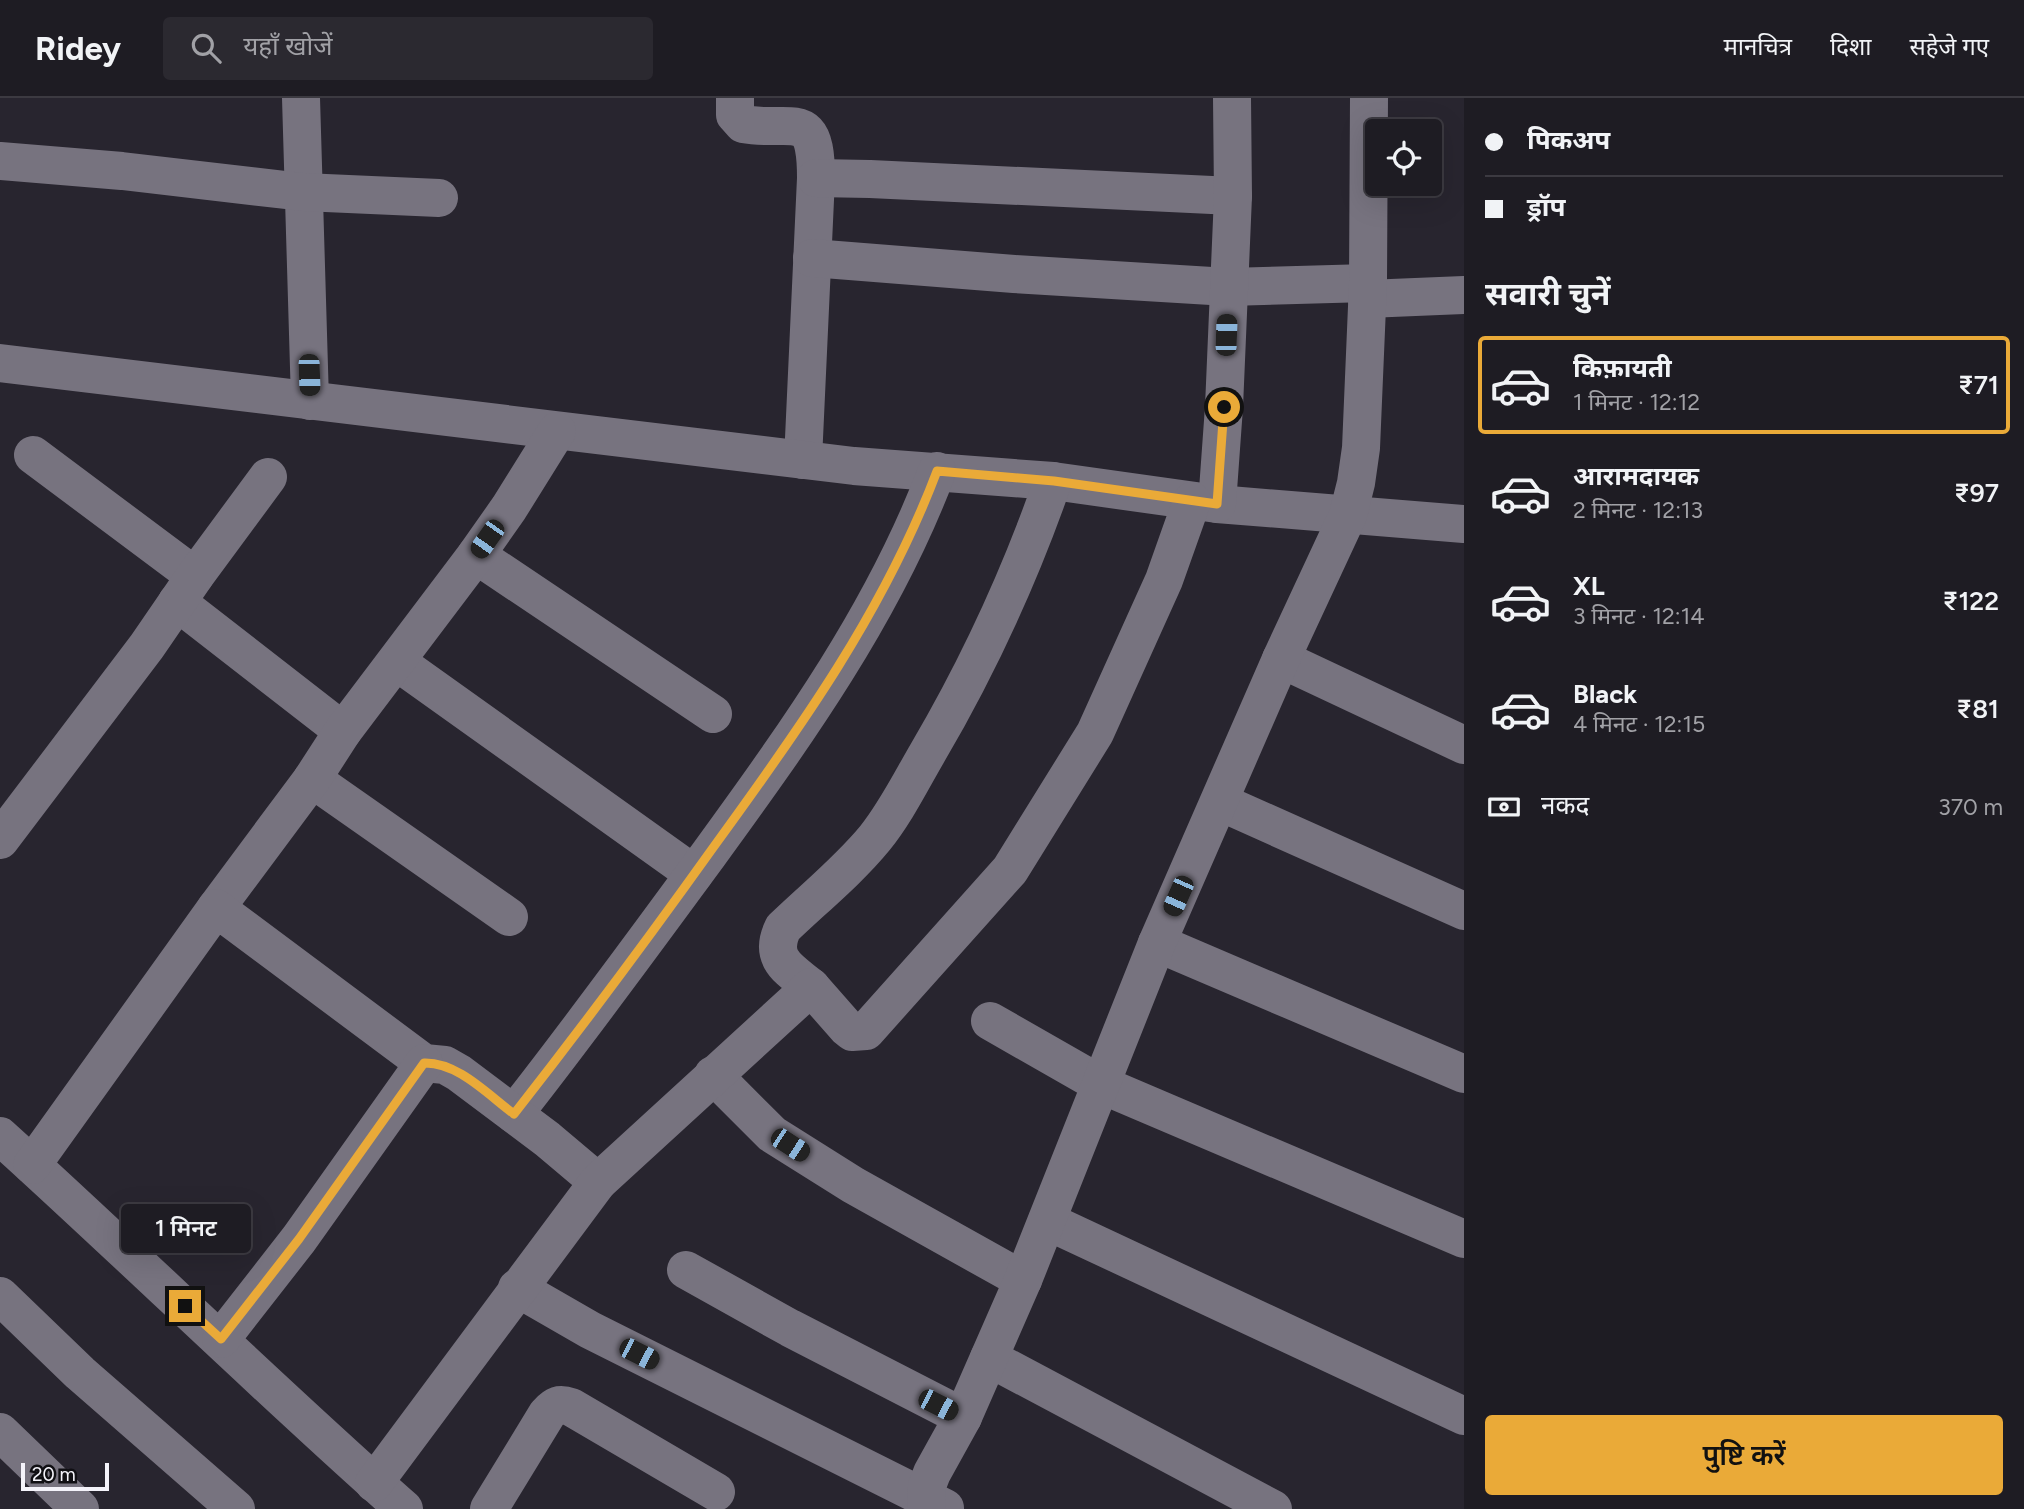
<!DOCTYPE html>
<html lang="hi">
<meta charset="utf-8">
<style>
:root{--surface:#1e1c23;--page:#2b2930;--text:#f1f3f6;--muted:#a1a1a6;--line:#3c3a41;--accent:#eaaa38}
body{margin:0;font-family:Figtree,"Noto Sans Devanagari",sans-serif;background:var(--page);color:var(--text);height:100vh;display:flex;flex-direction:column;font-size:26px;white-space:nowrap}
*{box-sizing:border-box;margin:0}
p{font-size:23px;color:var(--muted)}
.icon{flex:none;width:38px;height:38px;fill:none;stroke:currentColor;stroke-width:2;stroke-linecap:round;stroke-linejoin:round}
.map{position:relative;flex:1;overflow:hidden}
.sheet{display:flex;flex-direction:column;background:var(--surface);width:560px}
.sheet>*{flex:none}
.top-card{display:grid;align-content:center;height:154px;padding:0 21px;background:var(--surface)}
.controls{position:absolute;left:1365px;top:21px;display:grid;gap:14px}
.controls a{display:grid;place-items:center;width:77px;height:77px;border-radius:7px;background:var(--surface);box-shadow:0 7px 28px #0002,0 0 0 2px var(--line);font-size:35px}
.scale{position:absolute;left:21px;bottom:18px;width:88px;box-sizing:border-box;padding-left:7px;border:4px solid #f4f3fa;border-top:0;font-size:19px;line-height:24px;white-space:nowrap;color:#f4f3fa;-webkit-text-stroke:5px #100f13;paint-order:stroke}
.end{position:absolute;width:32px;height:32px;margin:-16px;border:9px solid #eaaa38;background:#111;box-shadow:0 0 0 4px #111}
.from{border-radius:50%}
.bubble{position:absolute;height:49px;border-radius:7px;background:var(--surface);box-shadow:0 7px 28px #0002,0 0 0 2px var(--line);font-size:23px;font-weight:600;line-height:49px;text-align:center}
.car{position:absolute;width:21px;height:42px;margin:-21px -10px;border-radius:9px;box-shadow:0 0 5px 2px #0007;background:linear-gradient(#222 24%,#8ab4d8 0 40%,#222 0 76%,#8ab4d8 0 86%,#222 0)}
.top-card b{display:flex;align-items:center;gap:24px;height:66px;font-size:26px}
.top-card b+b{border-top:2px solid var(--line)}
.top-card i{width:18px;height:18px;background:var(--text)}
ul{padding:0;list-style:none}
li{display:flex;align-items:center;gap:21px;height:98px;margin:0 14px 10px;padding:0 7px;border:4px solid transparent;border-radius:7px}
li div{flex:1}
li b{display:block;font-size:26px}
li em{font-style:normal;font-weight:600}
li.on{border-color:var(--accent)}
li>.icon{width:63px;height:63px;stroke-width:1.5}
h2{padding:0 21px;font-size:32px;line-height:84px}
.pay{display:flex;align-items:center;gap:18px;height:77px;padding:0 21px;font-size:26px}
.pay p{margin-inline-start:auto}
.cta{display:flex;gap:14px;margin-top:auto;padding:14px 21px}
.cta a{flex:1;height:80px;border-radius:7px;background:var(--accent);color:#111;font-size:28px;font-weight:600;line-height:80px;text-align:center}
header{display:flex;align-items:center;gap:42px;box-sizing:border-box;height:98px;padding:0 35px;background:var(--surface);border-bottom:2px solid var(--line)}
header strong{font-size:33px}
nav{display:flex;gap:38px;margin-inline-start:auto;font-size:24px}
.search{width:490px;height:63px;background:var(--page);display:flex;align-items:center;gap:18px;box-sizing:border-box;padding:0 24px;border-radius:7px;color:var(--muted);font-size:26px}
main{display:flex;flex:1;min-height:0}
.map>svg:first-child{display:block}
.lines{fill:none;stroke-linecap:round;stroke-linejoin:round}
.minor{stroke:#77737f;stroke-width:38}
.route{stroke:#eaaa38;stroke-width:9}
</style>
<header>
<strong>Ridey</strong>
<div class="search"><svg class="icon" aria-label="search" viewBox="0 0 24 24"><circle cx="10" cy="10" r="6"/><path d="M15 15l6 6"/></svg>यहाँ खोजें</div>
<nav><a>मानचित्र</a><a>दिशा</a><a>सहेजे गए</a></nav>
</header>
<main>
<div class="map">
<svg width="1464" height="1411" viewBox="0 0 1464 1411">
<rect width="100%" height="100%" fill="#28252f"/>
<g class="lines">
<g class="minor">
<polyline points="301,0 310,303"/>
<path d="M735 0V17L743 26C794 35 816 8 816 80L803 362"/>
<polyline points="0,63 122,73 303,94 439,100"/>
<polyline points="816,80 870,81 1233,98"/>
<polyline points="812,160 1014,176 1228,189 1368,185"/>
<polyline points="1367,201 1464,197"/>
<polyline points="0,265 854,368 1053,383 1217,406 1464,426"/>
<polyline points="33,357 195,478"/>
<polyline points="1217,406 1224,309 1233,98 1232,0"/>
<polyline points="476,457 713,616"/>
<polyline points="177,504 343,633"/>
<polyline points="1281,561 1464,647"/>
<polyline points="397,564 694,776"/>
<polyline points="312,681 509,819"/>
<polyline points="1220,704 1464,813"/>
<polyline points="0,742 147,548 195,478 268,379"/>
<polyline points="216,810 312,681 343,633 476,457 509,410 557,333"/>
<polyline points="1157,845 1464,976"/>
<path d="M811 889C789 871 768 861 783 830 813 801 848 773 875 740 896 714 911 683 928 654 979 567 1020 478 1053 383"/>
<polyline points="990,923 1102,987 1464,1141"/>
<polyline points="713,977 772,1036 853,1087 1023,1182"/>
<path d="M514 1016C581 931 645 843 709 756 797 635 884 514 937 373"/>
<path d="M0 1038C136 1161 267 1290 404 1411"/>
<polyline points="32,1067 216,810 424,965 445,967 459,975 547,1041 598,1084"/>
<polyline points="1047,1123 1464,1318"/>
<polyline points="686,1172 790,1230 963,1319"/>
<polyline points="517,1190 590,1232 945,1410"/>
<polyline points="0,1198 80,1275 236,1411"/>
<polyline points="221,1241 299,1141 424,965"/>
<polyline points="989,1260 1273,1411"/>
<polyline points="0,1334 80,1411"/>
<polyline points="374,1385 598,1084 811,889 847,930 852,934 866,933 1010,772 1095,635 1164,482 1192,403"/>
<path d="M489 1411 547 1316C555 1307 559 1305 571 1309L716 1394"/>
<polyline points="926,1411 927,1388 932,1375 963,1319 1023,1182 1157,845 1281,561 1348,417 1356,385 1361,350 1368,185 1369,0"/>
</g>
</g>
<g class="lines">
<path class="route" d="M185 1208 221 1241 299 1141 424 965C458 964 488 997 514 1016 583 928 650 838 715 747 801 629 885 511 937 373L1054 383 1217 406 1224 309"/>
</g>
</svg>
<div class="controls">
<a><svg class="icon" aria-label="locate" viewBox="0 0 24 24"><circle cx="12" cy="12" r="6"/><path d="M12 2v4M12 18v4M2 12h4M18 12h4"/></svg></a>
</div>
<div class="scale">20 m</div>
<i class="end from" style="left:1224px;top:309px"></i>
<i class="end" style="left:185px;top:1208px"></i>
<div class="bubble" style="left:121px;top:1106px;width:130px">1 मिनट</div>
<i class="car" style="left:1226px;top:237px;rotate:2deg"></i>
<i class="car" style="left:309px;top:277px;rotate:178deg"></i>
<i class="car" style="left:487px;top:441px;rotate:215deg"></i>
<i class="car" style="left:1178px;top:798px;rotate:204deg"></i>
<i class="car" style="left:790px;top:1047px;rotate:123deg"></i>
<i class="car" style="left:639px;top:1256px;rotate:117deg"></i>
<i class="car" style="left:938px;top:1307px;rotate:117deg"></i>
</div>
<section class="sheet">
<div class="top-card">
<b><i class="from"></i>पिकअप</b>
<b><i></i>ड्रॉप</b>
</div>
<h2>सवारी चुनें</h2>
<ul>
<li class="on"><svg class="icon" aria-label="car" viewBox="0 0 24 24"><path d="M5 17H2v-5l4-1 3-4h7l3 4 3 1v5h-3M9 17h6M6 11h13"/><circle cx="7" cy="17" r="2"/><circle cx="17" cy="17" r="2"/></svg><div><b>किफ़ायती</b><p>1 मिनट · 12:12</p></div><em>₹71</em></li>
<li><svg class="icon" aria-label="car" viewBox="0 0 24 24"><path d="M5 17H2v-5l4-1 3-4h7l3 4 3 1v5h-3M9 17h6M6 11h13"/><circle cx="7" cy="17" r="2"/><circle cx="17" cy="17" r="2"/></svg><div><b>आरामदायक</b><p>2 मिनट · 12:13</p></div><em>₹97</em></li>
<li><svg class="icon" aria-label="car" viewBox="0 0 24 24"><path d="M5 17H2v-5l4-1 3-4h7l3 4 3 1v5h-3M9 17h6M6 11h13"/><circle cx="7" cy="17" r="2"/><circle cx="17" cy="17" r="2"/></svg><div><b>XL</b><p>3 मिनट · 12:14</p></div><em>₹122</em></li>
<li><svg class="icon" aria-label="car" viewBox="0 0 24 24"><path d="M5 17H2v-5l4-1 3-4h7l3 4 3 1v5h-3M9 17h6M6 11h13"/><circle cx="7" cy="17" r="2"/><circle cx="17" cy="17" r="2"/></svg><div><b>Black</b><p>4 मिनट · 12:15</p></div><em>₹81</em></li>
</ul>
<div class="pay"><svg class="icon" aria-label="cash" viewBox="0 0 24 24"><path d="M3 7h18v10H3z"/><circle cx="12" cy="12" r="2"/></svg>नकद<p>370 m</p></div>
<div class="cta"><a>पुष्टि करें</a></div>
</section>
</main>
